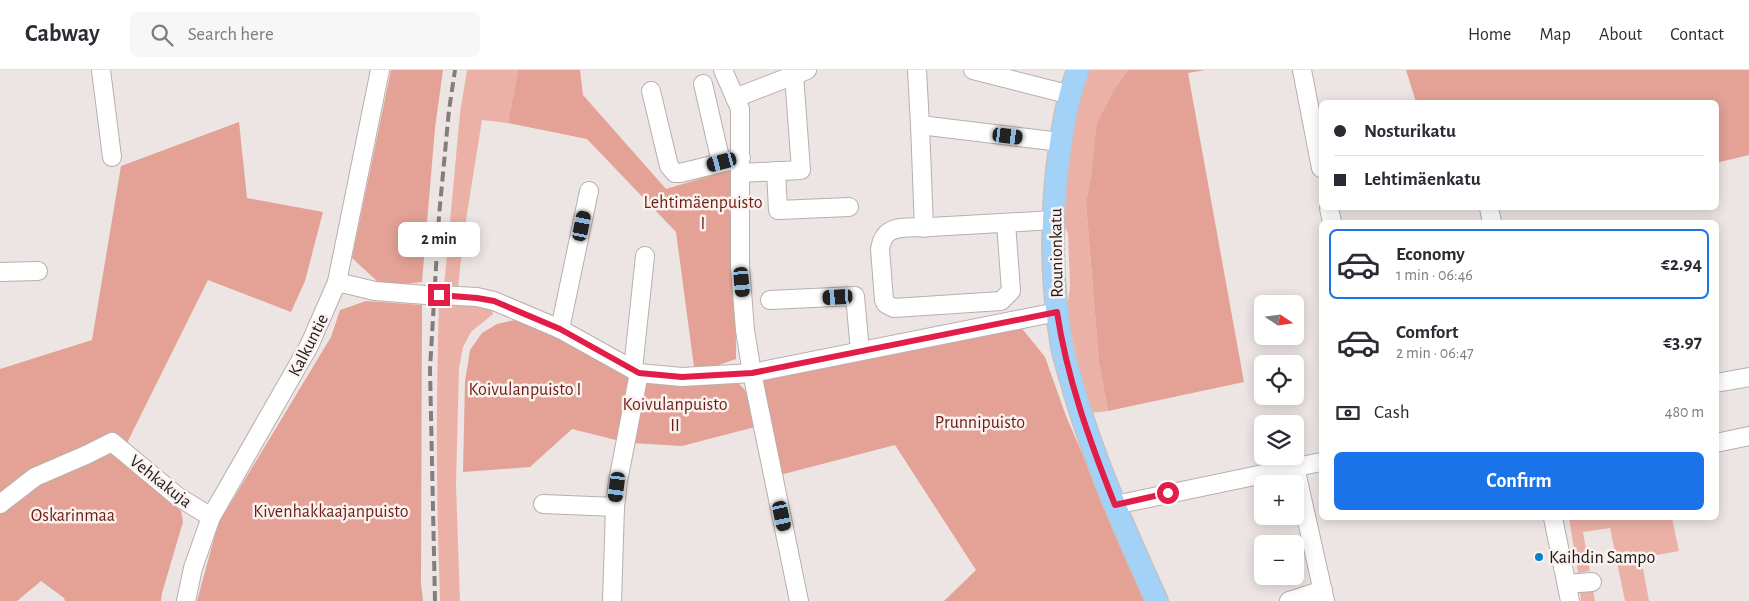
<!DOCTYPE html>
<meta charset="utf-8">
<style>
:root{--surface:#fff;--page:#f7f7f7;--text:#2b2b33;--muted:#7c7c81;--line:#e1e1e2;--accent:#1a73e8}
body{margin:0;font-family:"Alegreya Sans",sans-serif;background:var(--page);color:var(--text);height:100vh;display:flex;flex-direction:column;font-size:19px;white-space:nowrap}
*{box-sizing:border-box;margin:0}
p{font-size:16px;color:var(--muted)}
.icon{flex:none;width:28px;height:28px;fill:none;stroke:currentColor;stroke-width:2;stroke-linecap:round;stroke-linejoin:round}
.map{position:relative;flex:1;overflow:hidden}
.panel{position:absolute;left:1319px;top:150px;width:400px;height:300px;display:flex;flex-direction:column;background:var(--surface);border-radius:8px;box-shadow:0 2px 12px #0003}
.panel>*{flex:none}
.guide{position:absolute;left:1319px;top:30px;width:400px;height:110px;border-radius:8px;box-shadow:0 2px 12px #0003;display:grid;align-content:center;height:110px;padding:0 15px;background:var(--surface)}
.needle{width:32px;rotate:103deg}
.controls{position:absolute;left:1254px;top:225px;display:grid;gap:10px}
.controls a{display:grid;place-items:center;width:50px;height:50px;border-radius:8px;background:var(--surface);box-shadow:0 2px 12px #0003;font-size:25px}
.end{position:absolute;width:22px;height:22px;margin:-11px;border:6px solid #e11d48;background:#fff;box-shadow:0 0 0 2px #fff}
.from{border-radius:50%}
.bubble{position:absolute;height:35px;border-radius:8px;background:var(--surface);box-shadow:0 2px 12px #0003;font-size:16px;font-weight:700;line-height:35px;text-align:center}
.car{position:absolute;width:15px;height:30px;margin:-15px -8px;border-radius:6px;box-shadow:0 0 4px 1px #0007;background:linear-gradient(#222 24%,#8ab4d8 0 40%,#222 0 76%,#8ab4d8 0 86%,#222 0)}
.guide b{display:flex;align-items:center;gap:18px;height:48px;font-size:19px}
.guide b+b{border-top:1px solid var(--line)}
.guide i{width:12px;height:12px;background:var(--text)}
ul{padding:9px 0 0;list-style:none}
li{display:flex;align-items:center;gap:15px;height:70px;margin:0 10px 8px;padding:0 5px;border:2px solid transparent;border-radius:8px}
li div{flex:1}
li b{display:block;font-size:19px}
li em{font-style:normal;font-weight:700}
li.active{border-color:var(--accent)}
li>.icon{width:45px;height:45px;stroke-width:1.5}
.pay{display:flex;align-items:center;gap:12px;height:55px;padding:0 15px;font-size:19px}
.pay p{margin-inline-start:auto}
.primary-button{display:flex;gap:10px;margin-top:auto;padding:10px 15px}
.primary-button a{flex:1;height:58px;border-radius:8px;background:var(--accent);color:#fff;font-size:20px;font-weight:700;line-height:58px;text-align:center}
header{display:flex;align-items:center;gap:30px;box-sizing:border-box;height:70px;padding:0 25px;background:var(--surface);border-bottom:1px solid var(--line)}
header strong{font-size:24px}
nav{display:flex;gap:28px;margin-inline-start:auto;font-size:18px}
.search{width:350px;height:45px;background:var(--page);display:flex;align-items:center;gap:12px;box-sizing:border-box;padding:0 18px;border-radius:8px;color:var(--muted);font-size:19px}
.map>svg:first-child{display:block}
.green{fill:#ecb1a6}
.forest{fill:#e3a295}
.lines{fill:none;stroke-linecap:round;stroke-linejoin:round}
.minor-casing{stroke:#b8afad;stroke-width:20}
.major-casing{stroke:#c4c3c3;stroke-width:24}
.minor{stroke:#fff;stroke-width:18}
.major{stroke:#a2d2f8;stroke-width:21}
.rail{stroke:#837d7c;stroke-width:4;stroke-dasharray:10 5;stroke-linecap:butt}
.route{stroke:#e11d48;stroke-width:6}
.poi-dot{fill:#0580c9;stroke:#fbf2f0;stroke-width:2}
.labels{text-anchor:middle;stroke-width:5;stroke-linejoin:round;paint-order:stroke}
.park-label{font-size:18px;fill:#6b1f14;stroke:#fbf2f0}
.street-label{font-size:18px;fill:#1c1918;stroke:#fbf2f0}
.poi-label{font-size:18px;fill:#1c1918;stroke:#fbf2f0;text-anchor:start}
</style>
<header>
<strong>Cabway</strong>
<div class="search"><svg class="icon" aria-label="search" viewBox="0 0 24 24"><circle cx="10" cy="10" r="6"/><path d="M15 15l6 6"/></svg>Search here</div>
<nav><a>Home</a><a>Map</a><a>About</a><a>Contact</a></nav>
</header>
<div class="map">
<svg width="1749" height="531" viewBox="0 0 1749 531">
<rect width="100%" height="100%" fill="#ede5e3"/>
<g class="green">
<polygon points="467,0 518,0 508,53 482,50 463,169 458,218 444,217 460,43"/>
<polygon points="1086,0 1128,0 1116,17 1092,100 1086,133 1099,293 1108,341 1090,343 1085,328 1067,241 1070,216 1068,164 1061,146 1064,102"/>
<path d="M439 233 476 235 492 241 493 244 471 262 463 277 459 298 456 414 460 531H440V527C436 429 436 331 439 233Z"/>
<polygon points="1569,448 1672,448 1679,481 1641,488 1649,531 1625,531 1610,458 1583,462 1590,501 1578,503"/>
<polygon points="1593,519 1595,531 1581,531 1580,520"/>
</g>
<g class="forest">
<polygon points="391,0 443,0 435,58 422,212 405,214 378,212 352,188"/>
<polygon points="518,0 580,0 583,25 666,119 735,98 736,289 713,297 694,297 676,162 587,69 508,53"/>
<polygon points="1128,0 1205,0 1188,3 1244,312 1108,341 1099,293 1086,133 1092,100 1097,53 1116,17"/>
<polygon points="1406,0 1749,0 1749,85 1716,93 1716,32 1416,32"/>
<polygon points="239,52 247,128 323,142 305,211 291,242 208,210 119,389 181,441 183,452 162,523 161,531 65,531 64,528 41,511 17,531 0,531 0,299 92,270 121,96"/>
<polygon points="366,231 422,235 421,513 423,531 197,531 218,454 331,267 340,240"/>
<polygon points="519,249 539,257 624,303 630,308 620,371 572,359 530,397 463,402 465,312 470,280 482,263 497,254"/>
<polygon points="1020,256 1045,287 1066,346 1146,531 944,531 976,500 895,375 780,405 761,314 765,307"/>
<path d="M655 310 733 311C752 318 751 340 755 357L682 376 631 373 642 318 647 313Z"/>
</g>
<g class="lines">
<defs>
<g id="minor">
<polyline points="101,0 112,87"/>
<polyline points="723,0 740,39 740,196 745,260 752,303 799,531"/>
<polyline points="917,0 920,55 1060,72"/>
<polyline points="973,0 1071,25"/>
<polyline points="1302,0 1321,98"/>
<polyline points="703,14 721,92"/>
<polyline points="651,21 669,96 675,103 680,103 741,88"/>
<polyline points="735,28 807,0"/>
<polyline points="920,55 924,158"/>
<polyline points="776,101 778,140 849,137"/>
<polyline points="741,103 801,100 794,5"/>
<polyline points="1329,138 1332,152"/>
<polyline points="1489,138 1492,152"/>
<path d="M1006 153 1011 221 1001 231 894 238 886 234 884 230 880 179C881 173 883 166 889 162 899 155 918 158 930 157 971 155 1013 152 1054 150"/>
<polyline points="0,202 38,201"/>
<polyline points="337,212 375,221 426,225"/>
<polyline points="439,225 477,227 494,231 560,259 639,303 682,307 752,303 1057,242"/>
<polyline points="770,230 855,226 860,281"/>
<polyline points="560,259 589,121"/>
<polyline points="633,299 645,186"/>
<polyline points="1716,313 1749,307"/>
<polyline points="1716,373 1749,366"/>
<polyline points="1295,397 1325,531"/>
<polyline points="0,434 35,407 86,385 112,372 177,426 211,447"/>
<polyline points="543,434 615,437"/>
<polyline points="1115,435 1321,392"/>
<polyline points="1553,448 1570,531"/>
<polyline points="1567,514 1592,512"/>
<polyline points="186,531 193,498 211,447 309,276 337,212 380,0"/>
<polyline points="612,531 615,437 618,411 639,303"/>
<polyline points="1289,531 1323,520"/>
</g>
<path id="major" d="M1078 0C1066 31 1061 67 1057 100 1051 157 1052 220 1062 277 1065 293 1071 308 1075 324 1096 395 1126 463 1157 531"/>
</defs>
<use href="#minor" class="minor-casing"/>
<use href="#major" class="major-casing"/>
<use href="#minor" class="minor"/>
<use href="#major" class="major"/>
<polyline class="rail" points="435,531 430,299 439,146 449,40 455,0"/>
</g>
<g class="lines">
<path class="route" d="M439 225 477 228 494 231 560 259 639 303 682 307 752 303 1057 242C1067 309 1090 372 1115 435L1168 423"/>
</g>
<circle class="poi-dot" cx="1539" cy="487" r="5"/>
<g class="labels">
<g class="park-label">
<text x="703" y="138">Lehtimäenpuisto<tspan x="703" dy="21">I</tspan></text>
<text x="525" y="325">Koivulanpuisto I</text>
<text x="675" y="340">Koivulanpuisto<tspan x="675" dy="21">II</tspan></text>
<text x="980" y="358">Prunnipuisto</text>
<text x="331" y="447">Kivenhakkaajanpuisto</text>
<text x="73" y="451">Oskarinmaa</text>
</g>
<g class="street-label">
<text transform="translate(1056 183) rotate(-91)" y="6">Rounionkatu</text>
<text transform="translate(308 275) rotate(-63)" y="6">Kalkuntie</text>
<text transform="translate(161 411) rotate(38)" y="6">Vehkakuja</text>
</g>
<g class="poi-label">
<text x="1549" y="493">Kaihdin Sampo</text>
</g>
</g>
</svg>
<div class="controls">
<a><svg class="needle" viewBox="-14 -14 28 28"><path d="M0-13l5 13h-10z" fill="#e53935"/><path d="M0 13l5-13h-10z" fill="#7c7c81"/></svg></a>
<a><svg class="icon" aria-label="locate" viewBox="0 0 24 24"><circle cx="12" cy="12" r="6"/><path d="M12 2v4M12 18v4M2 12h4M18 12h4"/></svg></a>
<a><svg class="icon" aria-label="layers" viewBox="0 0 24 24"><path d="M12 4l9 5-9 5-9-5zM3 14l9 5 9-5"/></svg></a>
<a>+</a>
<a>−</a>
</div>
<i class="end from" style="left:1168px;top:423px"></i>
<i class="end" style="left:439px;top:225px"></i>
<div class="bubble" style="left:398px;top:152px;width:82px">2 min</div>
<i class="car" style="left:1008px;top:66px;rotate:97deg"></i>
<i class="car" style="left:722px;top:92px;rotate:255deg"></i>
<i class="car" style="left:582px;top:156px;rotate:11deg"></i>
<i class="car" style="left:742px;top:212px;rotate:175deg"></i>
<i class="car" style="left:838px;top:227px;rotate:267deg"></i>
<i class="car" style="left:617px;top:417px;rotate:187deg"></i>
<i class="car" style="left:782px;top:446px;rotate:168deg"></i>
<div class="guide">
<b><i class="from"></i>Nosturikatu</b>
<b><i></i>Lehtimäenkatu</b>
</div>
<section class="panel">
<ul>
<li class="active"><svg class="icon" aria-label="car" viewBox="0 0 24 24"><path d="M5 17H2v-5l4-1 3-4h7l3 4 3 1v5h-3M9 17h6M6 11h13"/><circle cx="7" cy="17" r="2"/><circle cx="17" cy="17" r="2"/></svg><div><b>Economy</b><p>1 min · 06:46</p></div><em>€2.94</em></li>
<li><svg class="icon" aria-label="car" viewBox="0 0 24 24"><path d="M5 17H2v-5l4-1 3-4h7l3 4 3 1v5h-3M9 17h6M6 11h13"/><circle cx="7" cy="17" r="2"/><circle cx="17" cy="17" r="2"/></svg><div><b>Comfort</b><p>2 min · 06:47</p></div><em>€3.97</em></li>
</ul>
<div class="pay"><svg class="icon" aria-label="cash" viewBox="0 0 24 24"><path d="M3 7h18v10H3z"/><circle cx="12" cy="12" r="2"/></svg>Cash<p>480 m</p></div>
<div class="primary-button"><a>Confirm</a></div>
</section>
</div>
